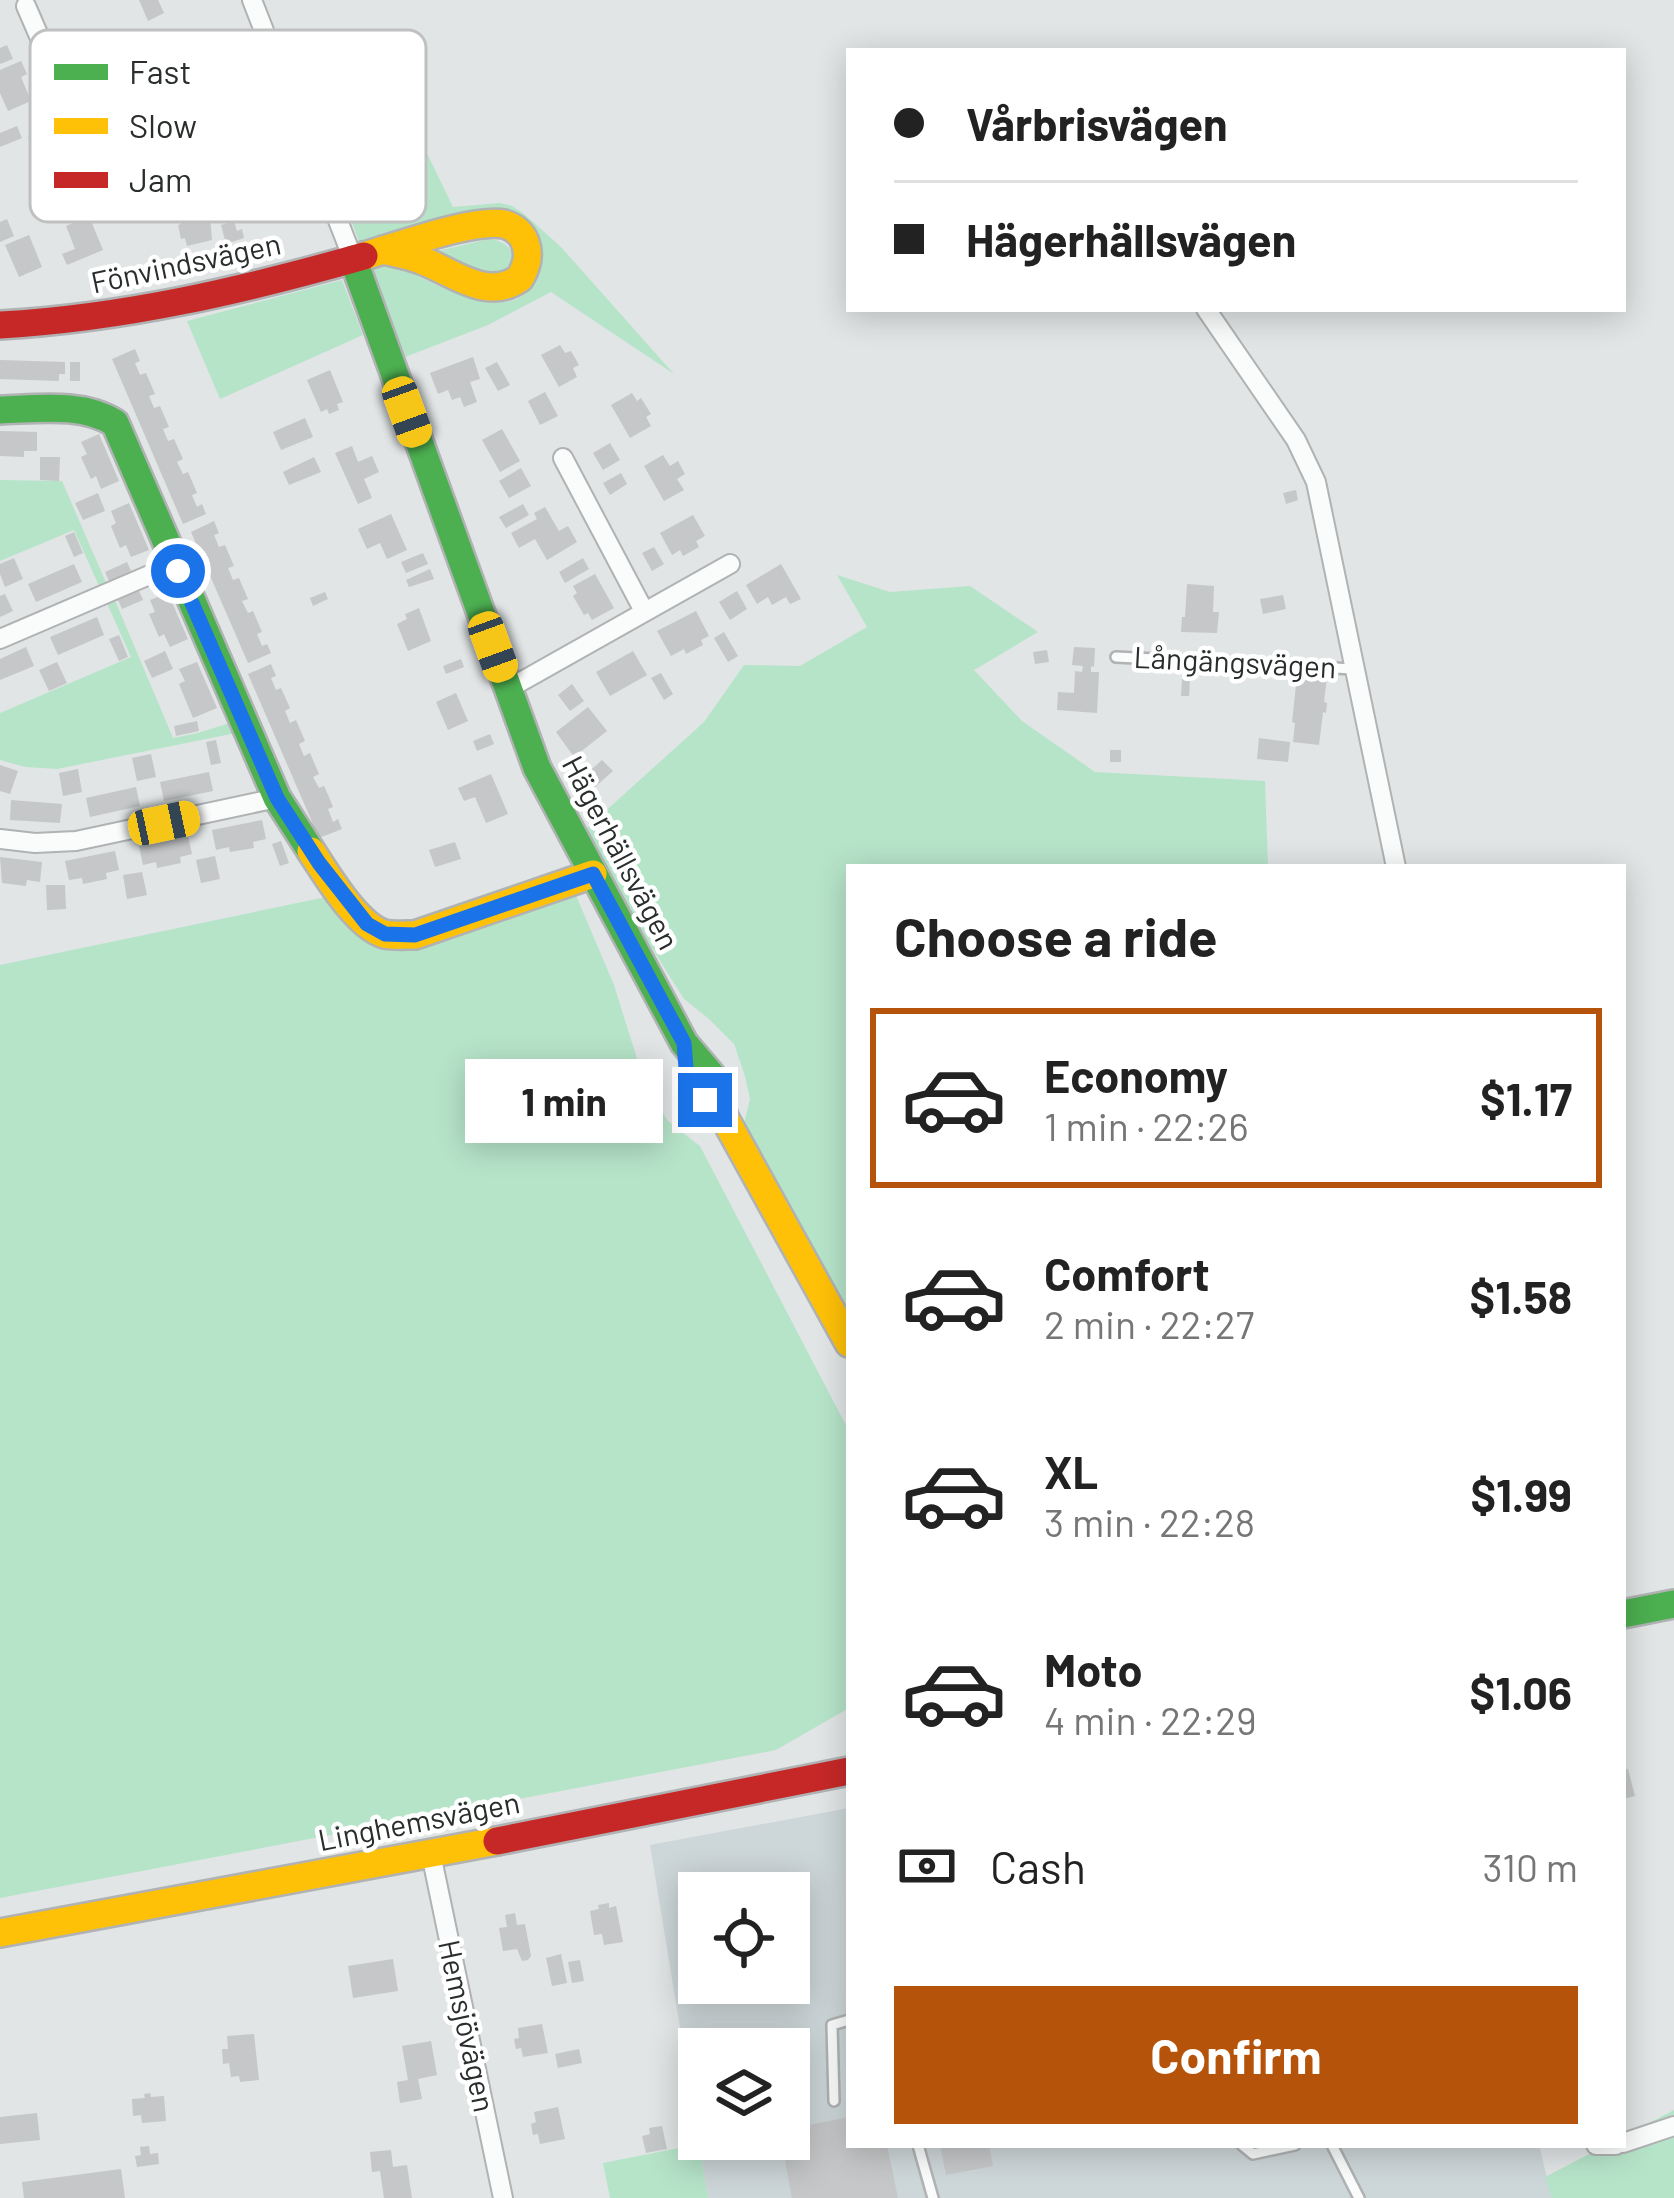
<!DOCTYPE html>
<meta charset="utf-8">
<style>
:root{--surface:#fff;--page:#f6f6f6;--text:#222;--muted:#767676;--line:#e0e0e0;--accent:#b45309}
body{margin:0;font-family:Barlow,sans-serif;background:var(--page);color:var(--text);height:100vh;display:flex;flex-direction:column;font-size:45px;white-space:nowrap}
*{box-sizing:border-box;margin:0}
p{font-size:39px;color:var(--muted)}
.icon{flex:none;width:66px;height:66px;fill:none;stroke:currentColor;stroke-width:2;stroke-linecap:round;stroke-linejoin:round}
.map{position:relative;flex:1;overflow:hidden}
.side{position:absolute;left:846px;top:864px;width:780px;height:1284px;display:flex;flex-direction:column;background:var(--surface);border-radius:0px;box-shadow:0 6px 30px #0003}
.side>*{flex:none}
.hud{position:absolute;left:846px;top:48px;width:780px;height:264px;border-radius:0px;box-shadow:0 6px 30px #0003;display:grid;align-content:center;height:264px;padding:0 48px;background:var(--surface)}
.fabs{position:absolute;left:678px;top:1872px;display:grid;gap:24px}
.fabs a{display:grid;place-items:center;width:132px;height:132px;border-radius:0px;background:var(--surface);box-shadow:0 6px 30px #0003;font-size:60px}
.end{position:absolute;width:54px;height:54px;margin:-27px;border:15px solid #1a73e8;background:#fff;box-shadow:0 0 0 6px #fff}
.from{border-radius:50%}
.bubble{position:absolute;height:84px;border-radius:0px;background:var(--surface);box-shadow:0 6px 30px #0003;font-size:39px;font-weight:700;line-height:84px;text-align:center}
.car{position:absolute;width:36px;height:72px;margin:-36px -18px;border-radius:15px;box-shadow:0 0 9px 3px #0007;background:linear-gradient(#f5c518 24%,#345 0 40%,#f5c518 0 76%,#345 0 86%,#f5c518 0)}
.hud b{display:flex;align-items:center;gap:42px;height:114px;font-size:45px}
.hud b+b{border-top:3px solid var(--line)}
.hud i{width:30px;height:30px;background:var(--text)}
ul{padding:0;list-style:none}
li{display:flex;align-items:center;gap:36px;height:180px;margin:0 24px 18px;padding:0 24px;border:6px solid transparent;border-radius:0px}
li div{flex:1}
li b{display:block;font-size:45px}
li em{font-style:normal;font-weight:700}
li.current{border-color:var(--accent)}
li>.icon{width:108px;height:108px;stroke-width:1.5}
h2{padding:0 48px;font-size:54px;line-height:144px}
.pay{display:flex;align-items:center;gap:30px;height:132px;padding:0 48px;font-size:45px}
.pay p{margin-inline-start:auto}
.button{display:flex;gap:24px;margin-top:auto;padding:24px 48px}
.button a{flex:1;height:138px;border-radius:0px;background:var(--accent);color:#fff;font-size:48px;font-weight:700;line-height:138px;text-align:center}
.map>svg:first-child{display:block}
.built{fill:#cdd6d8;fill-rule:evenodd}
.green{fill:#b6e4c9}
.building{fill:#c5c7c8}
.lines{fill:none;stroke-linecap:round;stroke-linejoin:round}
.lane-casing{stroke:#b0b2b3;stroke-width:14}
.street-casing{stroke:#b0b2b3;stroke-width:22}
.fast-casing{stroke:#b0b2b3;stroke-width:32}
.slow-casing{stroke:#b0b2b3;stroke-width:32}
.jam-casing{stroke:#b0b2b3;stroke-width:32}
.lane{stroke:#fafbfb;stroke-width:9}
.street{stroke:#fafbfb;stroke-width:18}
.fast{stroke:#4caf50;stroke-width:27}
.slow{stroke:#ffc107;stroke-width:27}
.jam{stroke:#c62828;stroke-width:27}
.route{stroke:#1a73e8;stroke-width:15}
.labels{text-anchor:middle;stroke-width:9;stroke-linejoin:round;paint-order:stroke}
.street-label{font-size:30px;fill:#2a2d2d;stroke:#fff}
.key{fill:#fff;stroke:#bfc0c0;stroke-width:3}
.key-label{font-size:33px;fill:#2a2d2d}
</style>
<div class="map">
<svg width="1674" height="2198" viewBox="0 0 1674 2198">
<rect width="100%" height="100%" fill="#e1e5e6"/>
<path class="built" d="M849 1808V2145H1539L1552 2198H708L650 1845ZM699 1893H789V1983H699ZM699 2049H789V2139H699Z"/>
<g class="green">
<path d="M390 77 453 207 500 203 512 206 523 213 561 247 674 374 551 292 488 325 400 359 370 274 372 269 389 266 403 269C439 285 517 333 538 274 544 256 541 244 530 230L360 244 307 100Z"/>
<path d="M489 239C517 242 521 266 496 279L429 253Z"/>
<polygon points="342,280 363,335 220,399 187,321"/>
<polygon points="0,480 62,481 107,585 100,588 74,530 0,561"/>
<polygon points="837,575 890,592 970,586 1038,632 974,670 1022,721 1095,772 1265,781 1268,867 849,867 849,1314 744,1123 750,1099 745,1076 734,1044 709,1019 684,999 580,834 704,722 744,665 800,666 867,627"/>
<polygon points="114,598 173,738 198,733 236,721 241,732 57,769 25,767 0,760 0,713 131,657 106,601"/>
<polygon points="575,893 614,985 645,1084 668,1121 700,1146 849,1431 849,1708 776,1750 0,1898 0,965 331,896 343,923 376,938"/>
<polygon points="1674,2110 1674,2198 1552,2198 1545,2177"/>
<polygon points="699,2144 708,2198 610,2198 603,2163"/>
</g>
<g class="building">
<polygon points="139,0 158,0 164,13 148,21"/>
<polygon points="7,45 13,59 0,64 0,48"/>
<polygon points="21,61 27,74 21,77 31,101 8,111 0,93 0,70"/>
<polygon points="17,126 22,138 0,147 0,133"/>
<polygon points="50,127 65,161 42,170 28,137"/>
<polygon points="204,210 206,218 210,217 212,240 187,246 185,238 181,239 178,225 181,224 179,216"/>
<polygon points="89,216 103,250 67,265 62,254 75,249 66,226"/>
<polygon points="7,219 14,236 0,242 0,222"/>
<polygon points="234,221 237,231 242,229 244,238 226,244 221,225"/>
<polygon points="29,235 42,267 19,277 5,245"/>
<polygon points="560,345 565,353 571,351 579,365 573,368 577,377 559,387 541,355"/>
<polygon points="135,349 140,361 135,363 140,375 146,373 155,394 149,396 154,408 160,406 169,427 163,429 168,441 174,439 183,459 177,462 183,474 188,472 197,493 192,495 197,507 202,504 206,514 183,524 112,359"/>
<polygon points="473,357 480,379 470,382 477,402 464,407 460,397 452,400 448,390 438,394 430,373"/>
<polygon points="0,360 65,362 65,374 59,374 59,381 0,379"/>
<rect x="70" y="362" width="10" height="19"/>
<polygon points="497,362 510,385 498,391 485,368"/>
<polygon points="330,370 343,402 337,404 339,410 329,414 327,409 321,412 307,380"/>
<polygon points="545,392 558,416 540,425 528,401"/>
<polygon points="632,393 637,401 641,398 651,414 646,417 651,426 630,438 611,405"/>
<polygon points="305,418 313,437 281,450 273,432"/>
<polygon points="502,429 520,461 500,472 482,440"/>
<polygon points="0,431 37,432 37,451 24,451 24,457 0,456"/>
<polygon points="99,434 119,481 101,489 96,476 91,479 81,457 87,454 81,442"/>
<polygon points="610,443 620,460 603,470 593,453"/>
<polygon points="352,446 358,462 372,456 379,472 364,479 372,498 358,504 335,453"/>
<polygon points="663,455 670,466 678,461 685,474 677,479 684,490 664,501 644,466"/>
<polygon points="40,457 60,457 59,481 40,480"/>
<polygon points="314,457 321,472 289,485 283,472"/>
<polygon points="521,468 531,486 509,498 499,481"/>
<polygon points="621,473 627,484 610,495 603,483"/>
<polygon points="1296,490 1298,500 1286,504 1283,493"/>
<polygon points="98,493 105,511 83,520 75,503"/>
<polygon points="129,503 149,550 131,557 126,545 120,548 111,526 116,523 111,511"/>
<polygon points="523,504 529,515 506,528 499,517"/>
<polygon points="545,507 559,531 568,526 577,542 547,560 535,539 519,548 511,533 537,519 534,513"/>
<polygon points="391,514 407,550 387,559 380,543 367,549 358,529"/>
<polygon points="693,515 705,536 696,541 699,547 683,556 680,550 672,555 660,533"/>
<polygon points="214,521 219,533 214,535 219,547 225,545 234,566 228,568 233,580 239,578 248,599 242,601 248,613 253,611 262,632 257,634 262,646 267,644 271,653 248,663 191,532"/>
<polygon points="74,532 83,553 74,557 65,536"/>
<polygon points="654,547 664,564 652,571 642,553"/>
<polygon points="423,553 428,564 406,573 401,562"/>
<polygon points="14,558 23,579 5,587 0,574 0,564"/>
<polygon points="583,558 589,569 565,583 559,572"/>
<polygon points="127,562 131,571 109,581 105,572"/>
<polygon points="74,564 82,582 36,602 28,584"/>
<polygon points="781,564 801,599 790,604 786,597 772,605 768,597 757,604 746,585"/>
<polygon points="430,569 434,579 409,587 406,580"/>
<polygon points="595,574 614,608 592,620 588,613 584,615 573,596 577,593 573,586"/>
<polygon points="1187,584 1214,586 1213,612 1219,612 1217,633 1181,632 1182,617 1185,617"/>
<polygon points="139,591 143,600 122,609 118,600"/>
<polygon points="737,591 747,609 730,620 719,602"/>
<polygon points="325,592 328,599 313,606 310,598"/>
<polygon points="168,593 188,639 170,647 164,634 159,637 149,614 155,612 150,600"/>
<polygon points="5,594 13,611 0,617 0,596"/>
<polygon points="1283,595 1286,609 1263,614 1260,599"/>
<polygon points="419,608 431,641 408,651 397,624 407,619 405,614"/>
<polygon points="696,611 709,636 701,640 703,645 686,654 684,649 671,656 657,631"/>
<polygon points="97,617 104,635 58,655 50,637"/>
<polygon points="724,632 738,656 728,662 714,638"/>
<polygon points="119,635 128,657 119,661 109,639"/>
<polygon points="26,647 34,666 0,680 0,659"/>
<polygon points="1074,647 1095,648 1094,667 1091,666 1091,672 1099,672 1097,713 1057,710 1058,692 1074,693 1075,671 1082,672 1083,666 1072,665"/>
<polygon points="1047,650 1049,662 1035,664 1033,652"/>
<polygon points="165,651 173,669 152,678 144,661"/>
<polygon points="633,651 647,675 610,696 596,672"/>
<polygon points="461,659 464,667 446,674 443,666"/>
<polygon points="57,662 67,683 49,691 39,670"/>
<polygon points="197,662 217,708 193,718 179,684 185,681 179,669"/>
<polygon points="271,664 276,676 271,678 276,690 281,688 290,708 285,711 290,723 296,720 305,741 299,744 304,756 310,753 319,774 313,777 319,788 324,786 329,797 333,807 328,809 333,822 338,819 342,829 319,838 248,674"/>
<polygon points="661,673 673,694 664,700 651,678"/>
<polygon points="1301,674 1327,677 1324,702 1327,703 1326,713 1323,712 1319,745 1293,742 1295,723 1292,722 1296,685 1299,685"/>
<polygon points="1182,679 1190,679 1189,696 1181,696"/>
<polygon points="572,684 584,701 570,711 558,695"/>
<polygon points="456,693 468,721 448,730 436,702"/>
<polygon points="588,707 607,731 574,757 556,732"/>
<polygon points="197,721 199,731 176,736 174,726"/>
<polygon points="490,734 494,744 477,751 473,741"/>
<polygon points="1259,738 1290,742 1288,762 1257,759"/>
<polygon points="216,740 221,763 211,765 206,742"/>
<rect x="1110" y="750" width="11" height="12"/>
<polygon points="151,754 156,777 137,781 132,758"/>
<polygon points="602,760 613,771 595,787 584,776"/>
<polygon points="0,765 18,771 10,794 0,791"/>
<polygon points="78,769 82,792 63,796 59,773"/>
<polygon points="209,772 213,791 164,801 160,782"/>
<polygon points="491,774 508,814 486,823 475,797 464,801 458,788"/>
<polygon points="136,787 140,806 90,817 86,798"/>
<polygon points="11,800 62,804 60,823 10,820"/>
<polygon points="262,820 266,839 253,842 254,848 230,852 229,847 216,850 212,830"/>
<polygon points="188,836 192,854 180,857 181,863 157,868 156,862 143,865 139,846"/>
<polygon points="281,841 289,863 280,866 272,844"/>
<polygon points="455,842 461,859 435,867 429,850"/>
<polygon points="115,851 119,870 106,873 107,879 83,884 82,878 69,880 65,861"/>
<polygon points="215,856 220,879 201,883 196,860"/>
<polygon points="0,857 42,862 40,882 27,880 26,886 2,883"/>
<polygon points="142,872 147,895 127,899 123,875"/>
<polygon points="46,885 65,885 66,909 47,910"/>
<polygon points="1628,1769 1635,1796 1623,1799 1623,1770"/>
<polygon points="609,1903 609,1908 616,1906 623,1942 604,1945 602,1934 594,1935 590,1911 599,1909 598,1905"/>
<polygon points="515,1913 517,1925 525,1924 531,1956 528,1960 522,1961 517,1949 503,1951 499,1928 507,1927 505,1915"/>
<polygon points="561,1954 567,1983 552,1986 546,1958"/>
<polygon points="393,1959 398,1991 353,1998 348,1966"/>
<polygon points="580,1960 584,1981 572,1983 568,1962"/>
<polygon points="542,2024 548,2053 523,2057 521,2048 516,2049 514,2039 519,2038 518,2028"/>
<polygon points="254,2034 259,2080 240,2082 239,2076 231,2077 229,2063 223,2064 222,2049 228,2049 227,2036"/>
<polygon points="431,2041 437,2075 418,2079 422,2099 400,2103 397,2082 408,2080 402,2046"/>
<polygon points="579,2049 582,2063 558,2068 555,2054"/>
<polygon points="150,2093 151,2097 164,2096 166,2121 142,2123 141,2115 133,2116 132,2099 145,2098 144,2094"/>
<polygon points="558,2107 565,2139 540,2144 538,2134 533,2135 531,2124 536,2122 534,2112"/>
<polygon points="37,2113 40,2140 0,2144 0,2117"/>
<polygon points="849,2117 849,2145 887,2145 898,2198 792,2198 781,2139 789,2139 789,2129"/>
<polygon points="662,2126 667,2149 646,2153 642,2136 650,2134 649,2128"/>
<polygon points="940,2145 989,2145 993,2166 946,2175"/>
<polygon points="149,2146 150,2154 158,2153 159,2164 137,2167 135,2156 141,2155 140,2147"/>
<polygon points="391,2150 393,2167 407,2165 412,2198 384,2198 380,2171 372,2172 370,2152"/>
<polygon points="121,2169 125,2198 24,2198 22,2182"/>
</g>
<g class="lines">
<defs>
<g id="lane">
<polyline points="1116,657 1354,669"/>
<polyline points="834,2101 832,2025 849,2020"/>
<polyline points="918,2145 933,2198"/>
<polyline points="1242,2145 1253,2154 1295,2145"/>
<polyline points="1332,2145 1359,2198"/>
</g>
<g id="street">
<polyline points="252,0 353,259"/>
<polyline points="26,6 88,149 287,88"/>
<polyline points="88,149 109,195"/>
<polyline points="1206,309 1296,440 1316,482 1396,867"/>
<polyline points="563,458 644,611"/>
<polyline points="0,639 175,564"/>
<polyline points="508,689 730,564"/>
<polyline points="0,839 35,843 76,841 277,798"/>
<polyline points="431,1854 503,2198"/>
<polyline points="1623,2143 1674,2126"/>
<polyline points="1596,2145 1616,2145"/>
</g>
<g id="fast">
<polyline points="353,259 537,768 684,1043 712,1076 724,1117"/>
<path d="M0 410C37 409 82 402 115 423L277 798 311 851"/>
<polyline points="1623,1614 1674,1604"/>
</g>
<g id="slow">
<path d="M364 256C396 247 474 218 504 224 514 227 521 232 525 242 530 255 527 266 520 278 487 302 453 272 421 260 409 255 396 253 383 250"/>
<path d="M311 851C327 875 356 925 384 934 393 936 406 935 415 935L593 874"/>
<polyline points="714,1108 724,1117 849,1343"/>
<polyline points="0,1933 497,1841"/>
</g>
<g id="jam">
<path d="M0 325C125 318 244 290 364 256"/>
<polyline points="497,1841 849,1771"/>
</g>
</defs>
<use href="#lane" class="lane-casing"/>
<use href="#street" class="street-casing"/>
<use href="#fast" class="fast-casing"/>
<use href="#slow" class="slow-casing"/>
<use href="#jam" class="jam-casing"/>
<use href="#lane" class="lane"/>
<use href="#street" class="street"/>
<use href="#fast" class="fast"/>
<use href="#slow" class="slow"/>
<use href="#jam" class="jam"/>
</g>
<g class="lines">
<polyline class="route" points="178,571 277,798 319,863 367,924 385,934 415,935 593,874 684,1043 686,1068 705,1100"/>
</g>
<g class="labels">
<g class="street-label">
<text transform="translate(186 264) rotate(-12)" y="10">Fönvindsvägen</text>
<text transform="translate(1235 663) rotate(3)" y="10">Långängsvägen</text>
<text transform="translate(620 853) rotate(62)" y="10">Hägerhällsvägen</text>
<text transform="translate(419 1822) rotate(-11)" y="10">Linghemsvägen</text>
<text transform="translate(466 2026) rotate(78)" y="10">Hemsjövägen</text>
</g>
</g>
<rect x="30" y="30" width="396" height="192" rx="18" class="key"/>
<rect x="54" y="64" width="54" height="16" fill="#4caf50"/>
<rect x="54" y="118" width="54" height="16" fill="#ffc107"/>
<rect x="54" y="172" width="54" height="16" fill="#c62828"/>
<g class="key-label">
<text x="129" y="84">Fast</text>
<text x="129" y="138">Slow</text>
<text x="129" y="192">Jam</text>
</g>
</svg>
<div class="fabs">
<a><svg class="icon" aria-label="locate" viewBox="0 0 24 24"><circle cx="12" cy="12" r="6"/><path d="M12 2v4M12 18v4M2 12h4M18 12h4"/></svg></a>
<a><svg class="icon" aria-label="layers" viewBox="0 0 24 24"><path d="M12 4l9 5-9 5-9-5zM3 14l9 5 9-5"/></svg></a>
</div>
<i class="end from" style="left:178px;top:571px"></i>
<i class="end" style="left:705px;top:1100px"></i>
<div class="bubble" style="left:465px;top:1059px;width:198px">1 min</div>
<i class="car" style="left:407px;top:412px;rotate:160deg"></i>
<i class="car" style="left:493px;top:647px;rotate:160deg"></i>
<i class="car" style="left:164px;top:823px;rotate:78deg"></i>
<div class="hud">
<b><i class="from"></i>Vårbrisvägen</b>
<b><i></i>Hägerhällsvägen</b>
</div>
<section class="side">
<h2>Choose a ride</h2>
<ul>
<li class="current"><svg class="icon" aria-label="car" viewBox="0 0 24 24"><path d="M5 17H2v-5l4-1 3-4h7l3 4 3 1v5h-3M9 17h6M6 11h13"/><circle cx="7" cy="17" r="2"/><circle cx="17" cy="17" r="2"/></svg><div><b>Economy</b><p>1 min · 22:26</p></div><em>$1.17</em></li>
<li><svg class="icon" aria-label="car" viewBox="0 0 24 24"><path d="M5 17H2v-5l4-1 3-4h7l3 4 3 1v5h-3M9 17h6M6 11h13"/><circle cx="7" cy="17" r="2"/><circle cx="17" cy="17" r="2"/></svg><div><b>Comfort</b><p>2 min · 22:27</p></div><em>$1.58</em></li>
<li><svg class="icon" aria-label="car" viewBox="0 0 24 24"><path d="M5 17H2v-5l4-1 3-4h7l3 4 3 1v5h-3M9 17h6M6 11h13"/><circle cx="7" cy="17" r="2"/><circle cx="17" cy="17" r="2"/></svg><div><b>XL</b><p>3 min · 22:28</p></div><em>$1.99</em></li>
<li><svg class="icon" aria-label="car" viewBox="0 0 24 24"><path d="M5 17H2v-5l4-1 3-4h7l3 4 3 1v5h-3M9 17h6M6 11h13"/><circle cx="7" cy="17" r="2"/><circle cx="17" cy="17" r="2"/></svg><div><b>Moto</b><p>4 min · 22:29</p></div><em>$1.06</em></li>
</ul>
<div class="pay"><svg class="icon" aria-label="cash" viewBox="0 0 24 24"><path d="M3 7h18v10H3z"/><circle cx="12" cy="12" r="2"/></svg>Cash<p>310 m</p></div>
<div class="button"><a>Confirm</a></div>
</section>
</div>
